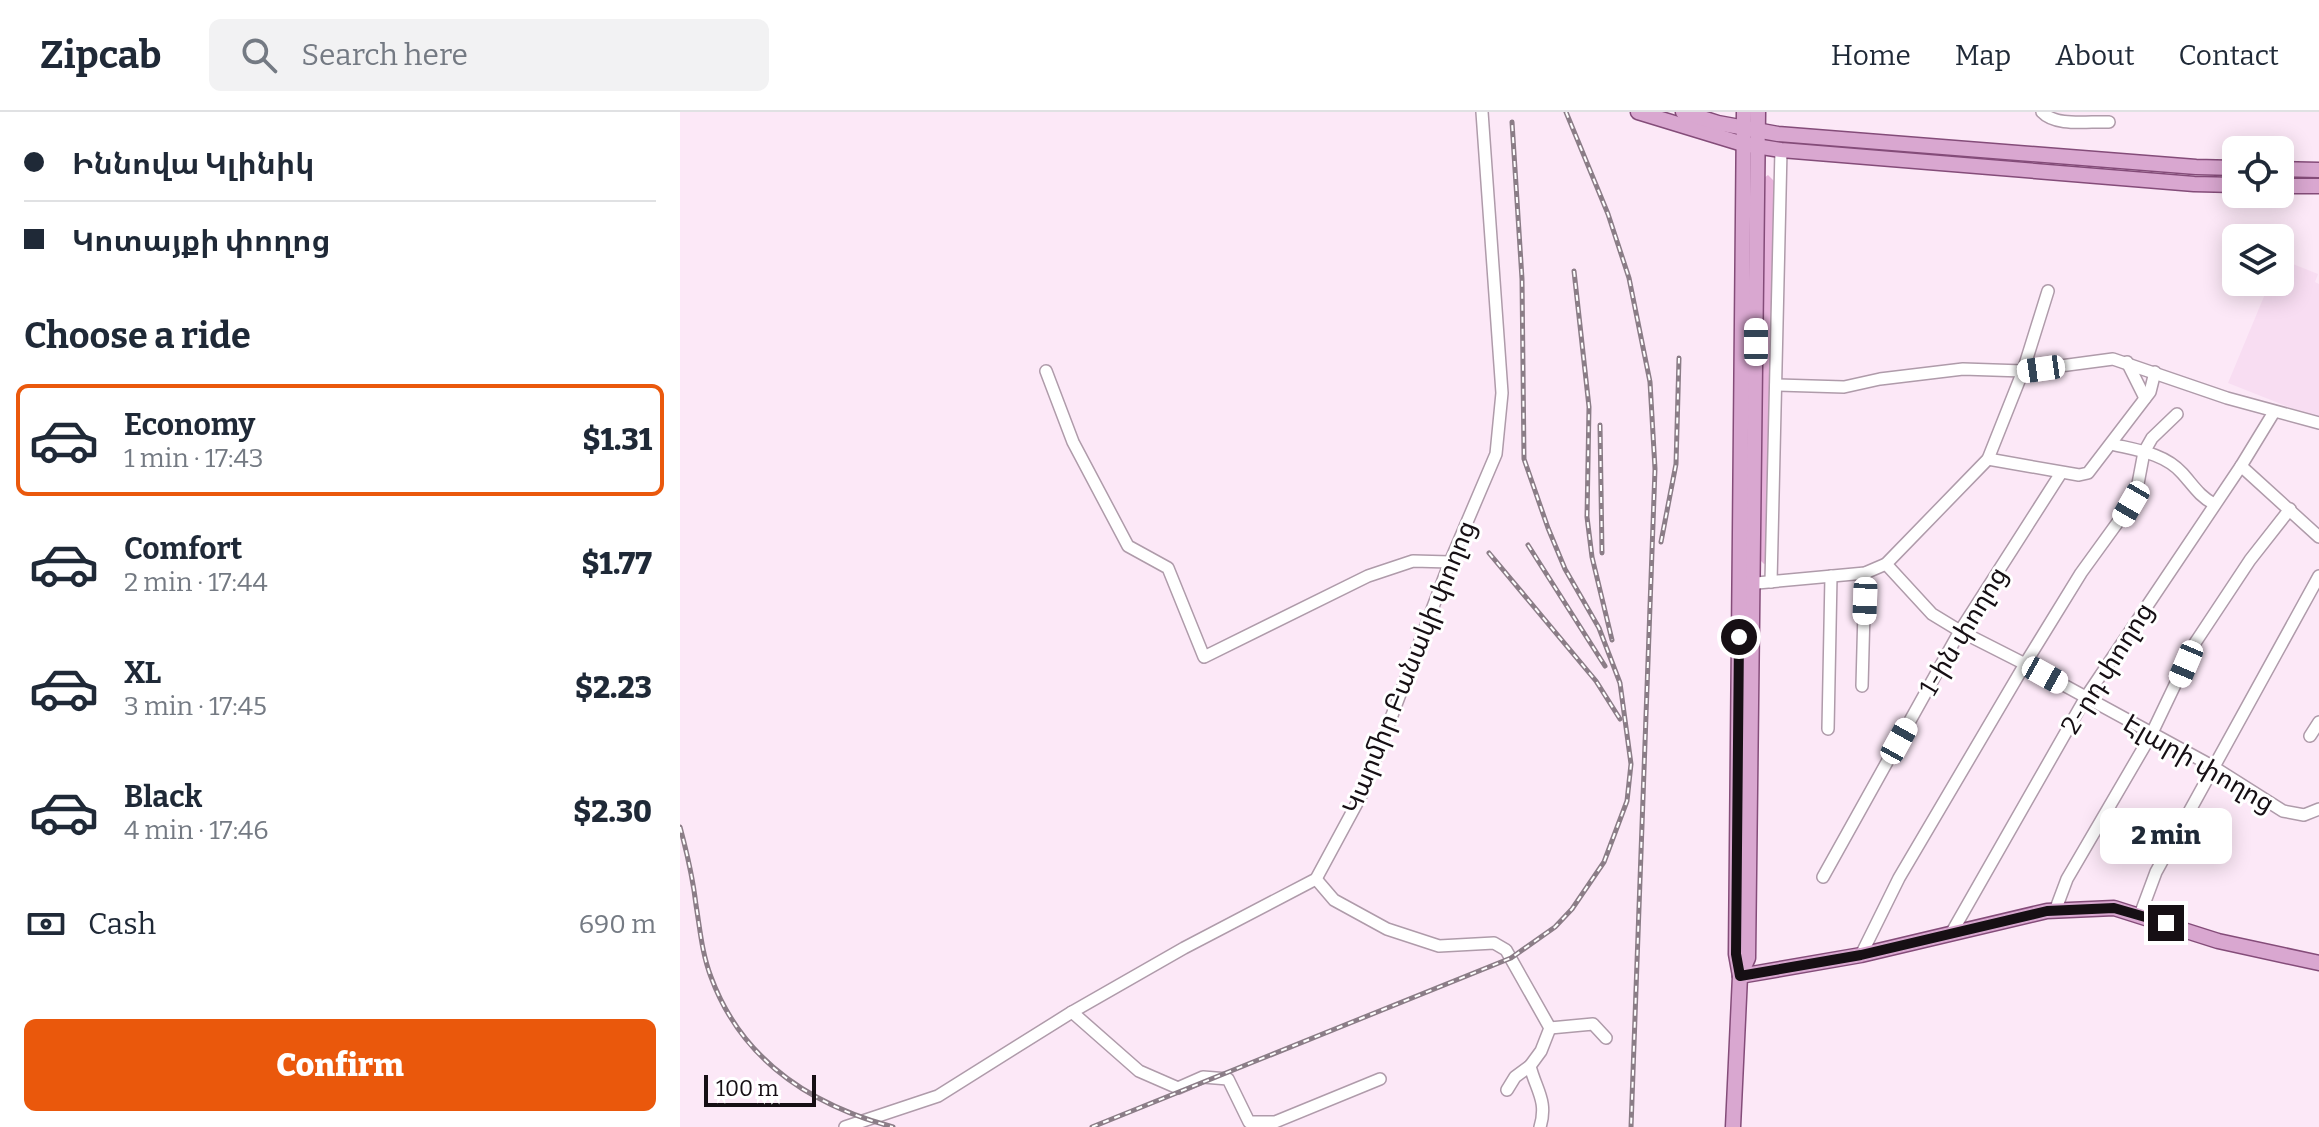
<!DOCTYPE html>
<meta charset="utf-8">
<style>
:root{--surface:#fff;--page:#f2f2f3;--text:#1f2937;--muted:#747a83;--line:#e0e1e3;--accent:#ea580c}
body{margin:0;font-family:Bitter,"Noto Sans Armenian",serif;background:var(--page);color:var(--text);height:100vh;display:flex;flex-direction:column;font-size:30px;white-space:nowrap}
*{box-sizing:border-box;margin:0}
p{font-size:26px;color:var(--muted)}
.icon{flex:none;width:44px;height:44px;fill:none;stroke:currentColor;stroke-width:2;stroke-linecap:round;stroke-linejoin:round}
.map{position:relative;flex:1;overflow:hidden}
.sheet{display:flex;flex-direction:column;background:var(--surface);width:680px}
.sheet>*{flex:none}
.hud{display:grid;align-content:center;height:176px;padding:0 24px;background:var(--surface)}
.buttons{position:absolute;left:1542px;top:24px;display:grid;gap:16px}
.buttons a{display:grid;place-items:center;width:72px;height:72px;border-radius:12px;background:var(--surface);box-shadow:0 4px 20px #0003;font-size:40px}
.scale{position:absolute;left:24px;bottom:20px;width:112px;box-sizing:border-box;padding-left:8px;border:4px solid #160f14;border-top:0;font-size:22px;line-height:28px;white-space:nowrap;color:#160f14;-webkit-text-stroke:6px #fff;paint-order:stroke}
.end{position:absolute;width:36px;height:36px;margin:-18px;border:10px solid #160f14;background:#fff;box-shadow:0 0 0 4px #fff}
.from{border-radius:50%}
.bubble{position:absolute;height:56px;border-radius:12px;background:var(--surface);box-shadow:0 4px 20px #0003;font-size:26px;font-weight:800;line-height:56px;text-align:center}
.car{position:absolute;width:24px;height:48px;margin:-24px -12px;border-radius:10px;box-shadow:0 0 6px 2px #0007;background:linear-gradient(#fff 24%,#345 0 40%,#fff 0 76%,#345 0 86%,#fff 0)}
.hud b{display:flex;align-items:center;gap:28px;height:76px;font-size:30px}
.hud b+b{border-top:2px solid var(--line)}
.hud i{width:20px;height:20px;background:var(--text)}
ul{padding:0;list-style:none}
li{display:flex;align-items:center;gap:24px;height:112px;margin:0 16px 12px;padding:0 8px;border:4px solid transparent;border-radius:12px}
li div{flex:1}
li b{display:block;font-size:30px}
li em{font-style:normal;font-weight:800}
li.selected{border-color:var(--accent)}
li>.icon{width:72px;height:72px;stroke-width:1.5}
h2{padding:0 24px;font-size:36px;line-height:96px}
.pay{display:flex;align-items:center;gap:20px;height:88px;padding:0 24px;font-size:30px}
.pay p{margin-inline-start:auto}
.action{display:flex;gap:16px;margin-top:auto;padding:16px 24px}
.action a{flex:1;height:92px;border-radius:12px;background:var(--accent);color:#fff;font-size:32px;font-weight:800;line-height:92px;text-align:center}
header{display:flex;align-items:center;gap:48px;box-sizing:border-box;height:112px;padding:0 40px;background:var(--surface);border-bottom:2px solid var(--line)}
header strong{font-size:38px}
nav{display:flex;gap:44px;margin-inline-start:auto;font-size:28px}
.search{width:560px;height:72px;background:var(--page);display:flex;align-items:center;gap:20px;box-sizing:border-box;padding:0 28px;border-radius:12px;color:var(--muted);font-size:30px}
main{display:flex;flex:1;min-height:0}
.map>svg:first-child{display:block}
.built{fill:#f8ddf2}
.green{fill:#e7b3db}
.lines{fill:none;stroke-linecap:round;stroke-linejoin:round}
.minor-casing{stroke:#af9baa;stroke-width:14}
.major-casing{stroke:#844c79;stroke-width:17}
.minor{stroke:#fff;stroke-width:11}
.major{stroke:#d9a7d0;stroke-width:14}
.rail-casing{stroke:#8b7d87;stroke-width:5}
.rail{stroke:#fff;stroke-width:2;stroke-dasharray:6;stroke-linecap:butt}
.route{stroke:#160f14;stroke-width:10}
.labels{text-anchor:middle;stroke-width:6;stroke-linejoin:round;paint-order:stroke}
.street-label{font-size:26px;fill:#160f14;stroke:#fff}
</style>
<header>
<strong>Zipcab</strong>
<div class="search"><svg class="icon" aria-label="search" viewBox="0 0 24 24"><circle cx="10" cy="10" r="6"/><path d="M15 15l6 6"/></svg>Search here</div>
<nav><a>Home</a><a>Map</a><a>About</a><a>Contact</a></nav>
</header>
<main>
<section class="sheet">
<div class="hud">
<b><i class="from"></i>Իննովա Կլինիկ</b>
<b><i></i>Կոտայքի փողոց</b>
</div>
<h2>Choose a ride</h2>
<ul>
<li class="selected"><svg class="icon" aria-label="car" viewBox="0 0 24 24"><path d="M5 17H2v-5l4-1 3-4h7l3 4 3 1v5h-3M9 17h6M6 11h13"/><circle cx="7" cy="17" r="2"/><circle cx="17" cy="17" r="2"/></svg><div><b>Economy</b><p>1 min · 17:43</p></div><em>$1.31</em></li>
<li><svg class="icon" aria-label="car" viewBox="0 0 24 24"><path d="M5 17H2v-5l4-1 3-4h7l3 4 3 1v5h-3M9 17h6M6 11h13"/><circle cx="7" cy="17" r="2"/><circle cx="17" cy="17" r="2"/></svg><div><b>Comfort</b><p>2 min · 17:44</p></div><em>$1.77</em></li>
<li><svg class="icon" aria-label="car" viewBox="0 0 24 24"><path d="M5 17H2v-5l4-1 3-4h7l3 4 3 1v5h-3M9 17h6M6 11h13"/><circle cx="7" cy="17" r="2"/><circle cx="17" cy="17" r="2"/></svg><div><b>XL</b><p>3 min · 17:45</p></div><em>$2.23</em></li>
<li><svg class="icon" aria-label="car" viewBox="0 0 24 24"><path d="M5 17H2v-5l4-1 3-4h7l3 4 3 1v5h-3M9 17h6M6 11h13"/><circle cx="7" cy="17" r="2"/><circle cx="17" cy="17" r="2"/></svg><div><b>Black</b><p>4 min · 17:46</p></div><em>$2.30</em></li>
</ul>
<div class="pay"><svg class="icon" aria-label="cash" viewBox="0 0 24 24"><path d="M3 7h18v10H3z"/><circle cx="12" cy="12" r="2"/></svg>Cash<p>690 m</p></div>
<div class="action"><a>Confirm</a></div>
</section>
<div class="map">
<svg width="1639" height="1015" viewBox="0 0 1639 1015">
<rect width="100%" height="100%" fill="#fce8f7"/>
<polygon class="built" points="1600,147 1638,162 1635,170 1639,172 1639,307 1548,271 1590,170 1600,170"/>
<polygon class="green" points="1088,63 1094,69 1091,444 1087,451 1084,452 1079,447 1084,66"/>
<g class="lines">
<defs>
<g id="minor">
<path d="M1362 0C1376 15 1408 9 1429 10"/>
<polyline points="1447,250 1465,286"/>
<polyline points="366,259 393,330 448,434 488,456 524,545 688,464 733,449 770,450"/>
<polyline points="1096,273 1164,275 1200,267 1283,257 1343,259 1433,247 1547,286 1639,311"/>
<path d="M1431 332C1456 338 1484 341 1502 361 1513 373 1519 384 1534 392"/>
<polyline points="1308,347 1399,363 1408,361 1470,280 1475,260"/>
<polyline points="1561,354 1639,425"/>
<polyline points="1206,452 1252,502 1280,519 1345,552 1532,654 1603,699 1624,703 1639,697"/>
<polyline points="1091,470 1101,38"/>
<polyline points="1066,472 1185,461 1206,452 1308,347 1343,259 1368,179"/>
<polyline points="1182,574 1185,461"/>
<polyline points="1148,617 1151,464"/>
<polyline points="1630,624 1639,610"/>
<polyline points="1143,765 1280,519 1381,361"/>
<path d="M636 767 654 788 707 817 759 834 814 831 826 838 870 916 861 939 850 954C856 978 868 989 860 1015"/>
<polyline points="1375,799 1387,767 1471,623 1515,531 1570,448 1610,397"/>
<polyline points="1460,803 1476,760 1639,464"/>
<polyline points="1272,820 1406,585 1561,354 1594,300"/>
<polyline points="1181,843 1219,766 1345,552 1401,461 1451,392 1457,377 1464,340 1472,326 1497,302"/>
<polyline points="392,900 459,959 498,976 523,965 548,967 569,1010 595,1010 700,967"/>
<polyline points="870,916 913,912 926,926"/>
<polyline points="827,978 835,965 850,954"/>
<polyline points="165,1015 258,984 392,900 504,836 636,767 683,680 770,450 816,342 822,281 802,0"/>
</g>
<g id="major">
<polyline points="958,0 1063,32 1101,38 1514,72 1556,73"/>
<polyline points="1003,0 1038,11 1098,22 1516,55 1556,56"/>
<polyline points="1600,57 1639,58"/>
<polyline points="1600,74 1639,74"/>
<polyline points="1060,864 1068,846 1078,0"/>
<polyline points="1060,864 1181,843 1367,799 1434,796 1538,829 1639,851"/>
<polyline points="1053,1015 1060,864 1056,842 1064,0"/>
</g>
</defs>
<use href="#minor" class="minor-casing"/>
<use href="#major" class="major-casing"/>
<use href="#minor" class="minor"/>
<use href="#major" class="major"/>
<defs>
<g id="rail">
<polyline points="886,0 928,102 949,166 970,270 975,357 951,1015"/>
<polyline points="894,159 909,295 907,405 912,445 932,528"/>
<polyline points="920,313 922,441"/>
<polyline points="981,430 996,352 999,246"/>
<polyline points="848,433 925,554"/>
<polyline points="809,441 916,569 940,607"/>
<path d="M0 715C7 741 13 767 16 793 20 817 22 842 31 865 62 949 131 993 213 1015"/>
<polyline points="412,1015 831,846 875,815 892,797 924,750 947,689 951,652 940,571 919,516 885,457 868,416 844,347 842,167 832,10"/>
</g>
</defs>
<use href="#rail" class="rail-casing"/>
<use href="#rail" class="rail"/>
</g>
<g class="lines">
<polyline class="route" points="1059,525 1056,842 1060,864 1181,843 1367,799 1434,796 1486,811"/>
</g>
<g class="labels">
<g class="street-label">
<text transform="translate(1283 519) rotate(-59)" y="9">1-ին փողոց</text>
<text transform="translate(729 555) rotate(-68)" y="9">Կարմիր Բանակի փողոց</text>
<text transform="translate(1427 556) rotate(-58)" y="9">2-րդ փողոց</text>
<text transform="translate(1519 651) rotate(30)" y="9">Էլարի փողոց</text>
</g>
</g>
</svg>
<div class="buttons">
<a><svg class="icon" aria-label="locate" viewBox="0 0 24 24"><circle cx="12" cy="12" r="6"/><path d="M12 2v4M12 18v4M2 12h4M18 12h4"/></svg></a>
<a><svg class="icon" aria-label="layers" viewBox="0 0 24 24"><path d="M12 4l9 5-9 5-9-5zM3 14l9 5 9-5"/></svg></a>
</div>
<div class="scale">100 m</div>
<i class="end from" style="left:1059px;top:525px"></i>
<i class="end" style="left:1486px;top:811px"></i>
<div class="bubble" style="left:1420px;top:696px;width:132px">2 min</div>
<i class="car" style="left:1076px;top:230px;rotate:0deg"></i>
<i class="car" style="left:1361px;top:257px;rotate:262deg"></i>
<i class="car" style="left:1451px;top:392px;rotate:210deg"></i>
<i class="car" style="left:1185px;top:489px;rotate:182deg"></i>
<i class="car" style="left:1506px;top:552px;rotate:203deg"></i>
<i class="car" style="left:1365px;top:563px;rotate:119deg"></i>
<i class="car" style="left:1219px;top:629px;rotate:29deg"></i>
</div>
</main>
